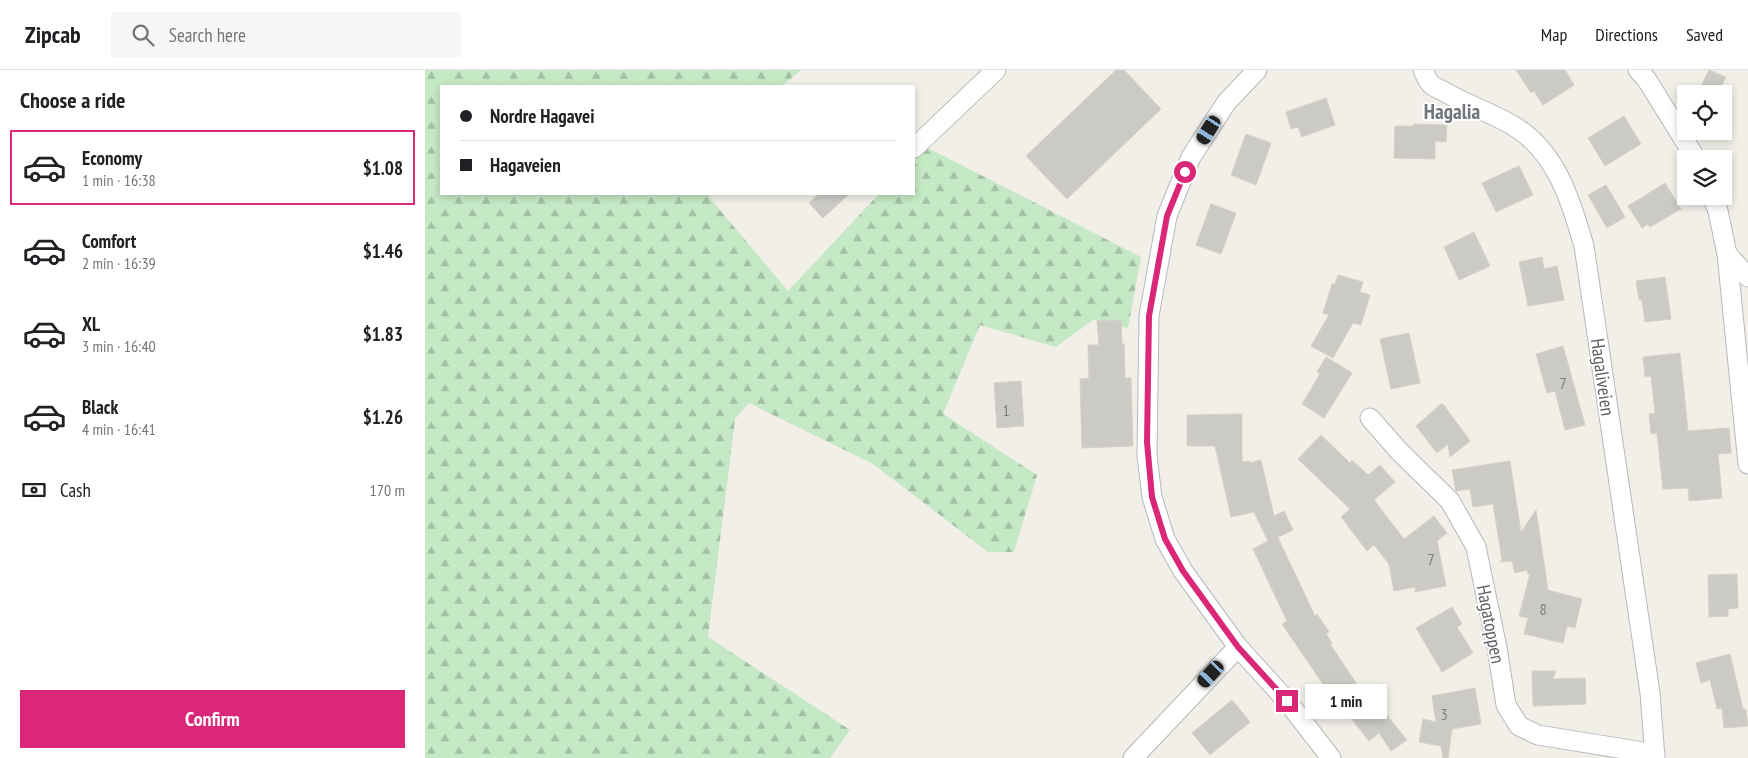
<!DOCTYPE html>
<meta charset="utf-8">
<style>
:root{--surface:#fff;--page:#f6f6f6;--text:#202124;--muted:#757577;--line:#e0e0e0;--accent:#db2777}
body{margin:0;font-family:"PT Sans Narrow",sans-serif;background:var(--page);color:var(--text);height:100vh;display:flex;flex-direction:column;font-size:19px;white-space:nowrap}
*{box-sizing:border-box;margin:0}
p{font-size:16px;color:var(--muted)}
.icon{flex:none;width:28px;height:28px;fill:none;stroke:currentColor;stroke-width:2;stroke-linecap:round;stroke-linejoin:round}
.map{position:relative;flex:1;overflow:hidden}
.drawer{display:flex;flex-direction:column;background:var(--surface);width:425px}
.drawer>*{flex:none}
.hud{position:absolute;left:15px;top:15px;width:475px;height:110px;border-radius:0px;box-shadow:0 2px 8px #0003;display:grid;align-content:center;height:110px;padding:0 20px;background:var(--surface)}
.buttons{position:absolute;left:1252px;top:15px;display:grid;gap:10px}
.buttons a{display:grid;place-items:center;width:55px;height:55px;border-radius:0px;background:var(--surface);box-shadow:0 2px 8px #0003;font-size:25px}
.end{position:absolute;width:22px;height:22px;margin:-11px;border:6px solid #db2777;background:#fff;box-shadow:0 0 0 2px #fff}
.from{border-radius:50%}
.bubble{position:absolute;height:35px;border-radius:0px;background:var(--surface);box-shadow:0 2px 8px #0003;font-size:16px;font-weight:700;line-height:35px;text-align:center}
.car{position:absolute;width:15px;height:30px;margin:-15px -8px;border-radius:6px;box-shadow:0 0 4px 1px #0007;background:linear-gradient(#222 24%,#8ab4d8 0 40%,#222 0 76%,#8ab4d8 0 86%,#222 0)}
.hud b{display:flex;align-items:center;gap:18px;height:48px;font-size:19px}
.hud b+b{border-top:1px solid var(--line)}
.hud i{width:12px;height:12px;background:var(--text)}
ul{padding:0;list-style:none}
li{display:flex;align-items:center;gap:15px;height:75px;margin:0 10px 8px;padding:0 10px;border:2px solid transparent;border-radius:0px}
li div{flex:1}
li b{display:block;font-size:19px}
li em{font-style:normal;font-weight:700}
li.selected{border-color:var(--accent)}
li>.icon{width:45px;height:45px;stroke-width:1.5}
h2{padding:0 20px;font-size:22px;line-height:60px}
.pay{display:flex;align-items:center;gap:12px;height:55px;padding:0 20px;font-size:19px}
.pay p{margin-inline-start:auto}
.primary-button{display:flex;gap:10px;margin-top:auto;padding:10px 20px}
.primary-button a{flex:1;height:58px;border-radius:0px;background:var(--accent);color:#fff;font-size:20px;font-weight:700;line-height:58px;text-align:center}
header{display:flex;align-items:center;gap:30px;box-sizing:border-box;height:70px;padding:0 25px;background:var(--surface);border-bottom:1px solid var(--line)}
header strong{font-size:24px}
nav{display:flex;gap:28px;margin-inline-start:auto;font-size:18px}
.search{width:350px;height:45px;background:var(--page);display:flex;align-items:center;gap:12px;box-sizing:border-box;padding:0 18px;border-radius:0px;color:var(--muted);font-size:19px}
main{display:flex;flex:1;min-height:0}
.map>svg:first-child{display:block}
.forest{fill:url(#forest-firs)}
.building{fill:#cccac5;stroke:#d6d1c6}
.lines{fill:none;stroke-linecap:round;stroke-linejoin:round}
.minor-casing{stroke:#b5b8bc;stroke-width:21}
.minor{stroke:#fff;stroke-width:19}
.route{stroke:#db2777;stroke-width:6}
.labels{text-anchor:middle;stroke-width:4;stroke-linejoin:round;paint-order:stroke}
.number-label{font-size:16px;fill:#7a7d7f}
.street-label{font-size:19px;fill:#5f6368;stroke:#fff}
.quarter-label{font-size:21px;font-weight:bold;fill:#70757a;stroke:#fff}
</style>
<header>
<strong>Zipcab</strong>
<div class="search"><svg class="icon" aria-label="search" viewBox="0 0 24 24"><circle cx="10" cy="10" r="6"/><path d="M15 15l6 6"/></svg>Search here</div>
<nav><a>Map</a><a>Directions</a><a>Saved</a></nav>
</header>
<main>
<section class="drawer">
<h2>Choose a ride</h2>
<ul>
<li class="selected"><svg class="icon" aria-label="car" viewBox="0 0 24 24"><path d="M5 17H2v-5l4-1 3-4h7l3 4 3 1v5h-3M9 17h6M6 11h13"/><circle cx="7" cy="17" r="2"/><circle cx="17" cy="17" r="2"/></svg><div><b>Economy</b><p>1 min · 16:38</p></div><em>$1.08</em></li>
<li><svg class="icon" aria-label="car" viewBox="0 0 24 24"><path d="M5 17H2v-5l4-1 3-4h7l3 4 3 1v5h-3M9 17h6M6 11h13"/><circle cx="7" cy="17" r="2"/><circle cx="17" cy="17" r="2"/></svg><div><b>Comfort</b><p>2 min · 16:39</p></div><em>$1.46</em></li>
<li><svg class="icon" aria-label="car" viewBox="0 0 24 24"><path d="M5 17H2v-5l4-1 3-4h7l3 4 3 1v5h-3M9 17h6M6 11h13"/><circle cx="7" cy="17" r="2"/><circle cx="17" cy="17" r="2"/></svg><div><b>XL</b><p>3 min · 16:40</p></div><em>$1.83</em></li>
<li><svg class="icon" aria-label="car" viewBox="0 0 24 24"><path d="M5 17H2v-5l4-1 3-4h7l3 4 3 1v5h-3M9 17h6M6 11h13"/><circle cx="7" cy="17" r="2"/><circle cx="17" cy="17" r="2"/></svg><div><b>Black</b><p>4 min · 16:41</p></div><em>$1.26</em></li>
</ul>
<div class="pay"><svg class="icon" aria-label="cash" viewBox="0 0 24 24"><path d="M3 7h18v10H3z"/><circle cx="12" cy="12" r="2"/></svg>Cash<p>170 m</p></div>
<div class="primary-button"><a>Confirm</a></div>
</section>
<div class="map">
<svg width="1323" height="688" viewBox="0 0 1323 688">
<defs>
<pattern id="forest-firs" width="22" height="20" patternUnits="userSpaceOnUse" patternTransform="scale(1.25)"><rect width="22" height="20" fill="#c5e8c5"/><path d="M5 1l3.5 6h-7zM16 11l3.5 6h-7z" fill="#a3c0a4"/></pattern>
</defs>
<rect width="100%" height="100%" fill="#f1efe8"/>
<polygon class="forest" points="0,0 376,0 357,16 16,16 16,124 286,124 284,127 363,221 454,124 489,124 489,87 499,76 716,187 703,258 668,250 631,277 555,255 518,344 612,405 589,482 563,482 448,394 324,333 310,349 283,567 425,660 405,688 0,688"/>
<g class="building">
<polygon points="691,0 699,0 736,39 642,129 601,86"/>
<polygon points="1091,0 1140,0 1149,15 1118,35 1109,21 1106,23"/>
<polygon points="1284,0 1301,7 1292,24 1276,16"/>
<polygon points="901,28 910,55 877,67 873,57 866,59 861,42"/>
<polygon points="1199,46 1216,74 1180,96 1163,68"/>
<polygon points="989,54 1022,55 1021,72 1010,71 1010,89 969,88 970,56 989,56"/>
<polygon points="821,64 846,73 831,115 806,105"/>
<polygon points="1094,96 1108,125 1071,142 1057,113"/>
<polygon points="1240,113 1256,139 1225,157 1223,154 1217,158 1203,136"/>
<polygon points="1181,115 1200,147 1182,158 1163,125"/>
<polygon points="394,124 424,124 398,148 384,133"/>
<polygon points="786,134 811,143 796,184 771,175"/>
<polygon points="1049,162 1065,196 1034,210 1019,177"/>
<polygon points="1117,187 1119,199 1132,196 1139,230 1103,236 1094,192"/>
<polygon points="913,205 938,212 935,222 945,225 936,255 928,253 908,288 886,276 904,245 898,243 907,214 910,214"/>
<polygon points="1240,207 1246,249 1220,252 1217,230 1214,230 1211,211"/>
<polygon points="696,250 697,274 699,274 700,308 706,308 708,376 657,378 655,309 664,308 663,275 674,275 672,251"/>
<polygon points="984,263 995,313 966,319 955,269"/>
<polygon points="1138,276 1160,355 1140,360 1130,321 1122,323 1111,284"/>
<polygon points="1255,283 1263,361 1304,358 1306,383 1293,384 1297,428 1264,431 1263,418 1238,419 1232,363 1226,364 1224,344 1230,343 1226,306 1220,307 1218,287"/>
<polygon points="901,287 927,303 899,348 877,334 895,304 892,302"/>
<polygon points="596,311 599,356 572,358 569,313"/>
<polygon points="1016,334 1018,334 1045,371 1025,387 1023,374 1012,383 991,356"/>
<polygon points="817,344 817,392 824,391 824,393 836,390 849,446 859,441 868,460 853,467 854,470 890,546 892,544 904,562 901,564 907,573 905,574 937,622 909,626 903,619 902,620 857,554 862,551 828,479 843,471 829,442 806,447 790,376 762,376 762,345"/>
<polygon points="896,365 925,393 927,390 943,405 955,395 970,412 949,430 979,469 1009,446 1022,463 1012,471 1021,516 990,522 990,517 969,521 964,494 949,475 942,481 916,447 925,439 873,389"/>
<polygon points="1085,391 1096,462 1111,440 1123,520 1157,529 1150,558 1142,556 1138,573 1099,564 1103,548 1094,546 1105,504 1103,504 1102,500 1090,503 1087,491 1075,492 1077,490 1068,434 1048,437 1045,419 1031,421 1027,400"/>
<polygon points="1312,504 1313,538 1303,539 1303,546 1284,547 1283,505"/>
<polygon points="1027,537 1037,554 1032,557 1048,583 1017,602 991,558"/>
<polygon points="1305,584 1318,639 1321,639 1323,656 1299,658 1297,638 1292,639 1285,610 1276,613 1271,593"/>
<polygon points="1107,601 1131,601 1128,609 1160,608 1161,634 1108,636"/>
<polygon points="1050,618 1056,654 1027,659 1023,688 1018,688 1016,676 994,672 998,649 1011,652 1007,626"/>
<polygon points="807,630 825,652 785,685 767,663"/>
<polygon points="917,637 961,644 982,670 966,681 954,663 944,671"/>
</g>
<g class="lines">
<defs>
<g id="minor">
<polyline points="832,0 801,33 766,87 742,146 724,246 722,386 727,427 740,469 758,501 813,577 862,631 906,688"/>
<path d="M998 0C1000 4 1002 10 1005 13 1008 17 1014 19 1018 21 1040 34 1065 42 1087 55 1131 80 1146 131 1159 176L1225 623 1230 688"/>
<polyline points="1213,0 1222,10 1271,89"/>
<polyline points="489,78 571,0"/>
<polyline points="1287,126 1293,141 1302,184 1323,394"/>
<polyline points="1302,184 1323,207"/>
<polyline points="945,348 974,381 1025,431 1051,477 1072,578 1081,635 1094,656 1113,665 1230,684"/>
<polyline points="708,688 813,577"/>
</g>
</defs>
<use href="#minor" class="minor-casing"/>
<use href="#minor" class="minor"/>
</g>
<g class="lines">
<polyline class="route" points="760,102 742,146 724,246 722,372 727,427 740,469 758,501 813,577 862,631"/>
</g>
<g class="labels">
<g class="number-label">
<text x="1138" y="319">7</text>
<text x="581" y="346">1</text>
<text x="1006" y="495">7</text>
<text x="1118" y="545">8</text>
<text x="1019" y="650">3</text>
</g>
<g class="street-label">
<text transform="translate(1178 307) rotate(82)" y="7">Hagaliveien</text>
<text transform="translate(1066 554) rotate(79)" y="7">Hagatoppen</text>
</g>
<g class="quarter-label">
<text x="1027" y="49">Hagalia</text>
</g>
</g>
</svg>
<div class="buttons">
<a><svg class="icon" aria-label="locate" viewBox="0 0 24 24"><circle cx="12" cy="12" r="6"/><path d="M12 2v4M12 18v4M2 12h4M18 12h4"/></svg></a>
<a><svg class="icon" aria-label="layers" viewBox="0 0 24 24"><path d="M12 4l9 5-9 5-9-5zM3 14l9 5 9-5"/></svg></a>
</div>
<i class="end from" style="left:760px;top:102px"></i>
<i class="end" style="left:862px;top:631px"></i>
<div class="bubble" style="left:880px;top:614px;width:82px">1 min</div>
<i class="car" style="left:784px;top:60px;rotate:212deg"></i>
<i class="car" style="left:786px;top:604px;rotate:223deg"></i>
<div class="hud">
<b><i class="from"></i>Nordre Hagavei</b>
<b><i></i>Hagaveien</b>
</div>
</div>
</main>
